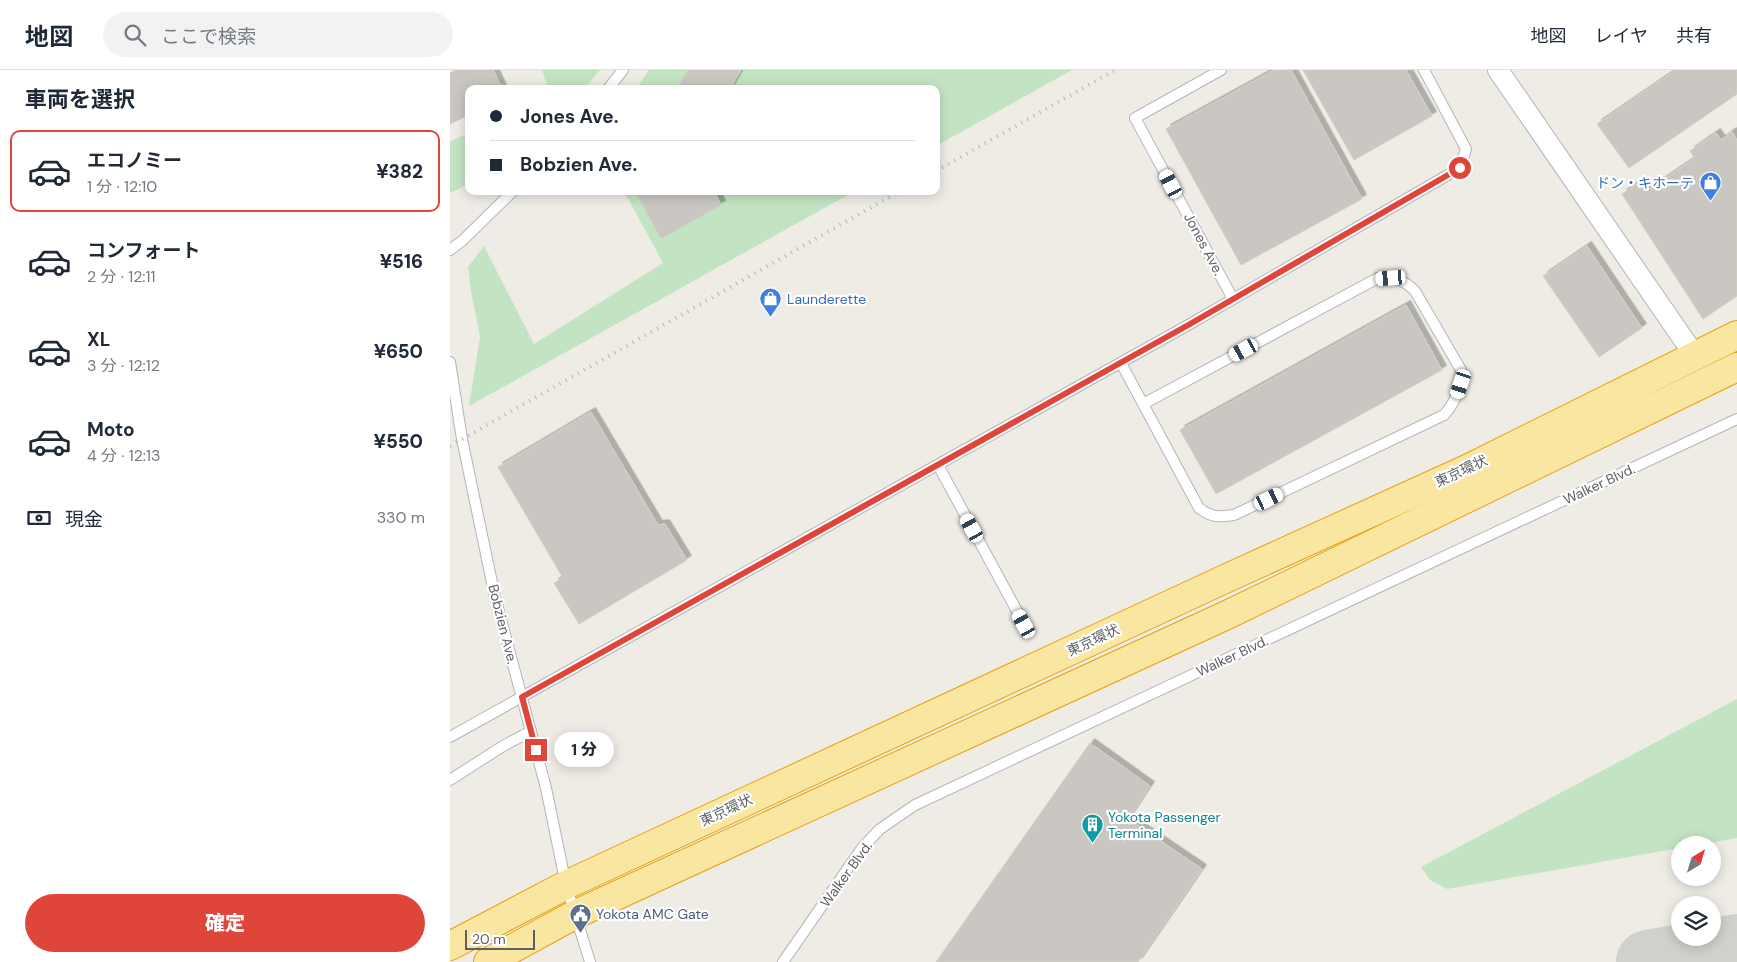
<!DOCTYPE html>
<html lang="ja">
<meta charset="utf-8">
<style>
:root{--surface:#fff;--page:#f2f2f3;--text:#1f2937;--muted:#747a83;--line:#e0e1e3;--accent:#e04539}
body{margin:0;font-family:"DM Sans","Noto Sans JP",sans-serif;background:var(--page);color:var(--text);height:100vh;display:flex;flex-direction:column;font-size:19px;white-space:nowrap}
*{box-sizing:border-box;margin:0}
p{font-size:16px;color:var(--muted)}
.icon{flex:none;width:28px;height:28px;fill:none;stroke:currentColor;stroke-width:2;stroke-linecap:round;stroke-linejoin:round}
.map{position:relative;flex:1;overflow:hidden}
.side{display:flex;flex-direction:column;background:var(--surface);width:450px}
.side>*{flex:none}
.banner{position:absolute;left:15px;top:15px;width:475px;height:110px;border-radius:10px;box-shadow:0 2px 12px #0003;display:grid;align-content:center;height:110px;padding:0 25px;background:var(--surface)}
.needle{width:32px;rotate:38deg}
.fabs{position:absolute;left:1221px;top:766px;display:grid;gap:10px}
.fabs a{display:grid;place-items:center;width:50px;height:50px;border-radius:50%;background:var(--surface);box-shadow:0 2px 12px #0003;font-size:25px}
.scale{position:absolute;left:15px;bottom:12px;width:70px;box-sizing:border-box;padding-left:5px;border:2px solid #5d6064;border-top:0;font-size:14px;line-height:18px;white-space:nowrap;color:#5d6064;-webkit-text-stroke:4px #fff;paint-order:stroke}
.end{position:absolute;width:22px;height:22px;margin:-11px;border:6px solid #e04539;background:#fff;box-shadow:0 0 0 2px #fff}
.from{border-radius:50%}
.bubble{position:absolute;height:35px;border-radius:18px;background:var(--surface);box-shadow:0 2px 12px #0003;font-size:16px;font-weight:800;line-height:35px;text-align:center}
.car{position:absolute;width:15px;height:30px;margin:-15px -8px;border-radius:6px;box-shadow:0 0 4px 1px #0007;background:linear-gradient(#fff 24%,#345 0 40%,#fff 0 76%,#345 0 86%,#fff 0)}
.banner b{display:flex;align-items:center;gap:18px;height:48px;font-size:19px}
.banner b+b{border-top:1px solid var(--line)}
.banner i{width:12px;height:12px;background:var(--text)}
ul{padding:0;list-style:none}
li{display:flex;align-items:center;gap:15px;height:82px;margin:0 10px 8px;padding:0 15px;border:2px solid transparent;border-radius:10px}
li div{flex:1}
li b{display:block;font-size:19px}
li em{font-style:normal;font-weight:800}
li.selected{border-color:var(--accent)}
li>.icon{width:45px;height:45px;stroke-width:1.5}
h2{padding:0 25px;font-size:22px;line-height:60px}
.pay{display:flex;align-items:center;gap:12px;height:55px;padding:0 25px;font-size:19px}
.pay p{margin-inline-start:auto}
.action{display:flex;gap:10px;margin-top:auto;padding:10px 25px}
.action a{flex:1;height:58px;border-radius:30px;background:var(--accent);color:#fff;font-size:20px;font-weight:800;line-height:58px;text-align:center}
header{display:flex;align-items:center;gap:30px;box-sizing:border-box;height:70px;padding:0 25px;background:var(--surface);border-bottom:1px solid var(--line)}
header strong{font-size:24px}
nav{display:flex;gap:28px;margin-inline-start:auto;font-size:18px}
.search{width:350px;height:45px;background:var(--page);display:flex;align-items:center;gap:12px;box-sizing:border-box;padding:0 18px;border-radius:28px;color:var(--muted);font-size:19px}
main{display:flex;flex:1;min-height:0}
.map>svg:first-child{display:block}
.green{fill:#c3e4c3}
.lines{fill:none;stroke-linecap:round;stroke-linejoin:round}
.taxiway{stroke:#d0d0cc;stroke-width:64}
.building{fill:#cac7c2;stroke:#d3cec3;filter:url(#shadow)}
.service-casing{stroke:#b2b5b9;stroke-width:12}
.minor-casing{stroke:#b2b5b9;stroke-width:22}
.trunk-casing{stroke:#e7a10c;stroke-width:30}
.service{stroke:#fff;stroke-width:10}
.minor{stroke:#fff;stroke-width:20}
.trunk{stroke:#f9e6a0;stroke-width:28}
.rail{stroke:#b3b4b4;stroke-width:4;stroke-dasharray:1 6;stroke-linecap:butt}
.route{stroke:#e04539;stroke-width:6}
.labels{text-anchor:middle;stroke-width:4.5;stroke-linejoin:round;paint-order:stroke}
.shop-label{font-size:14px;fill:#366cbe;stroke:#fff;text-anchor:end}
.street-label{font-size:14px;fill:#5d6064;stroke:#fff}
.culture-label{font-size:14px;fill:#0d838f;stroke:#fff;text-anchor:start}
.service-label{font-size:14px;fill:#4e5e75;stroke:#fff;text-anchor:start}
</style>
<header>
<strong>地図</strong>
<div class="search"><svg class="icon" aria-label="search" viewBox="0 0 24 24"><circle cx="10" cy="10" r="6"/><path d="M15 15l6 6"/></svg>ここで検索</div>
<nav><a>地図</a><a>レイヤ</a><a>共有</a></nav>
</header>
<main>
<section class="side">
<h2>車両を選択</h2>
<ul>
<li class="selected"><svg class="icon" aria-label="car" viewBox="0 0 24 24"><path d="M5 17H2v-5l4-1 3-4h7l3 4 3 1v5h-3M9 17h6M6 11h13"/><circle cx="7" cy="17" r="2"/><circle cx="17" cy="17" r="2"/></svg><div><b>エコノミー</b><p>1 分 · 12:10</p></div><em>¥382</em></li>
<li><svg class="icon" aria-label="car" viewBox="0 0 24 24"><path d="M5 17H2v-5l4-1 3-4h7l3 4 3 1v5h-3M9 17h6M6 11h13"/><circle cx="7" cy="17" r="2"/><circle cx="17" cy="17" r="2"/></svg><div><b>コンフォート</b><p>2 分 · 12:11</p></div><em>¥516</em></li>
<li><svg class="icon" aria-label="car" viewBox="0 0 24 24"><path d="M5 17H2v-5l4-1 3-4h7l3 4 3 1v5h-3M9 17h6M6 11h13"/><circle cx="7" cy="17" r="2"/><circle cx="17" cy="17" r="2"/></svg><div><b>XL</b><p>3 分 · 12:12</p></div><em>¥650</em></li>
<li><svg class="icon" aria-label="car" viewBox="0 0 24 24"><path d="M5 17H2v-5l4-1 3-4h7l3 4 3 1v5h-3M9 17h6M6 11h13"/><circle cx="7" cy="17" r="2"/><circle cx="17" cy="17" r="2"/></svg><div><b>Moto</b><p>4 分 · 12:13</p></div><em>¥550</em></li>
</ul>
<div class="pay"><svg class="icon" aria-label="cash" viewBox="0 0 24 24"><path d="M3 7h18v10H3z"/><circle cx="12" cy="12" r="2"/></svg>現金<p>330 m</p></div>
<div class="action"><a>確定</a></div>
</section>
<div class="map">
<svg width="1287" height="892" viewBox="0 0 1287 892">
<defs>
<filter id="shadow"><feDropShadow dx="4.5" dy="-4.5" stdDeviation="0" flood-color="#0004"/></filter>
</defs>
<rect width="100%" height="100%" fill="#eeece5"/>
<g class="green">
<polygon points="92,0 150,0 134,19 90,19 97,15"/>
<polygon points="199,0 622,0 486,76 486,19 186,19"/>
<polygon points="19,63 19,114 0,123 0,71"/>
<polygon points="174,121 405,121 19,336 30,267 21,221 18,197 34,176 84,274 213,193"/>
<polygon points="1287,629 1287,768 1248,775 1230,775 1230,778 997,819 980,810 971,797"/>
</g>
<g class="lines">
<polyline class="taxiway" points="1198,892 1287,876"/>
</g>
<g class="building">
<polygon points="7,0 43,0 52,19 19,19 19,45 0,54 0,3"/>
<polygon points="238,0 291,0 280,19 227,19"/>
<polygon points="824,0 841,0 912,129 791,195 716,59"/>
<polygon points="853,0 956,0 982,46 904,90"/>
<polygon points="1226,0 1287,0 1287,24 1179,98 1147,54"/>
<polygon points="1282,62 1287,70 1287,226 1253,249 1172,124 1192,111 1198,120 1245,88 1240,81 1266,63 1271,70"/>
<polygon points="185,121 264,121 271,135 211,169"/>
<polygon points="1137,176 1192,258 1149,287 1093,206"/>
<polygon points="956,235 992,300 766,424 730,360"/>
<polygon points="141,342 208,455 215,454 237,490 129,554 104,513 113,508 48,397"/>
<polygon points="640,673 700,716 678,749 752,799 688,892 486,892"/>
</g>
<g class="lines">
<defs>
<g id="service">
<polyline points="771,0 685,48 783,229"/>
<polyline points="158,19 173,0"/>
<polyline points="0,180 12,171 63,121"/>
<polyline points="0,292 12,369 45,527 96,718 116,815 140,892"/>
<path d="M671 293 749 438C762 448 769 447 784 445L994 345C1006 332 1011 318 1011 300L965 221C953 209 945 207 928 208L693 334"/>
<polyline points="488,395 574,554"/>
<polyline points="0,667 740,254 1010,98 1016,79 974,0"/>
<polyline points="0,710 53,676 81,661"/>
<polyline points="333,892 412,778 430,759 465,735 1287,349"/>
</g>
<polyline id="minor" points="1048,0 1245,286"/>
<g id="trunk">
<polyline points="0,876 116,815 777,508 1017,399 1287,265"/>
<polyline points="38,892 124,845 779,544 1287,297"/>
</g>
</defs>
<use href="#service" class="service-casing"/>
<use href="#minor" class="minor-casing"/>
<use href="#trunk" class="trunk-casing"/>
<use href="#service" class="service"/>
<use href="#minor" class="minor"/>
<use href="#trunk" class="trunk"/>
<g class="rail">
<polyline points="486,101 665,0"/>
<polyline points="0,376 450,121"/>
</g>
</g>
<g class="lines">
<polyline class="route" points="86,680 72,627 740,254 1010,98"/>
</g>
<defs>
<symbol id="shop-pin" viewBox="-11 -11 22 30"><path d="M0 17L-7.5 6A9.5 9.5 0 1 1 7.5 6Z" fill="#3f7fe0" stroke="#fff"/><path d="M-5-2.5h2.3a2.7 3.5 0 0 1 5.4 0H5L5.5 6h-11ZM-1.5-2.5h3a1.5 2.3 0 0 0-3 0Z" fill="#fff"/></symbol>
<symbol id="building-pin" viewBox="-11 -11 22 30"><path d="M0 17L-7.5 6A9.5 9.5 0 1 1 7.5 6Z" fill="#0f9aa8" stroke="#fff"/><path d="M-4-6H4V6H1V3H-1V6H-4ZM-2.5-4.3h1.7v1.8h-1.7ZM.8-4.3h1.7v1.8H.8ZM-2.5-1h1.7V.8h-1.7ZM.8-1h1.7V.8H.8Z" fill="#fff"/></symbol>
<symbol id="civic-pin" viewBox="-11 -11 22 30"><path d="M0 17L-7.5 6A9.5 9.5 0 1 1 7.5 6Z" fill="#5c6f8a" stroke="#fff"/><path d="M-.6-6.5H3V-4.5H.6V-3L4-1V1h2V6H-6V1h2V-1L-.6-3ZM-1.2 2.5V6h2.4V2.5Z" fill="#fff"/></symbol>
</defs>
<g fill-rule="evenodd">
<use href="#shop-pin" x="1248" y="100" width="25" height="34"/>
<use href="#shop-pin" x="308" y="216" width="25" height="34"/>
<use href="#building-pin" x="630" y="742" width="25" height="34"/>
<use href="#civic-pin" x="118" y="832" width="25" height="34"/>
</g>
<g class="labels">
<g class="shop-label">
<text x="1244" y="118">ドン・キホーテ</text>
<text x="337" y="234" text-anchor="start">Launderette</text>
</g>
<g class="street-label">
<text transform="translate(754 174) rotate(62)" y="5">Jones Ave.</text>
<text transform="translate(1011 401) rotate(-25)" y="5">東京環状</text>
<text transform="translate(1149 414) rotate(-25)" y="5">Walker Blvd.</text>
<text transform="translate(53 554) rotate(76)" y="5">Bobzien Ave.</text>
<text transform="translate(643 570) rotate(-25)" y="5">東京環状</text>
<text transform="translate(782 586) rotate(-25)" y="5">Walker Blvd.</text>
<text transform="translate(276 740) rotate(-25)" y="5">東京環状</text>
<text transform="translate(396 804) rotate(-54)" y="5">Walker Blvd.</text>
</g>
<g class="culture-label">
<text x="658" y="752">Yokota Passenger<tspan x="658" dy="16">Terminal</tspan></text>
</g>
<g class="service-label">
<text x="146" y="849">Yokota AMC Gate</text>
</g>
</g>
</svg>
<div class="fabs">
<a><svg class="needle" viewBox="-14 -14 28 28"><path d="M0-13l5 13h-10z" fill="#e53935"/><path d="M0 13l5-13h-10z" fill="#747a83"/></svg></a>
<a><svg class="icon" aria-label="layers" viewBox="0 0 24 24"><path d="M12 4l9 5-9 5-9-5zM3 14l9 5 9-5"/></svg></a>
</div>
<div class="scale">20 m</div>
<i class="end from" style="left:1010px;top:98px"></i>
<i class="end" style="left:86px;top:680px"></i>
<div class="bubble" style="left:104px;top:662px;width:60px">1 分</div>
<i class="car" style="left:721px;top:114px;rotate:332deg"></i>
<i class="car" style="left:941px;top:208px;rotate:266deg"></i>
<i class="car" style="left:794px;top:280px;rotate:242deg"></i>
<i class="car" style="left:1011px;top:314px;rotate:198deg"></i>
<i class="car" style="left:819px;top:429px;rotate:64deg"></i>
<i class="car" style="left:522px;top:458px;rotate:331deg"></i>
<i class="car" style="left:574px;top:554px;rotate:331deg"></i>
<div class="banner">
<b><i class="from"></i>Jones Ave.</b>
<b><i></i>Bobzien Ave.</b>
</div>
</div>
</main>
